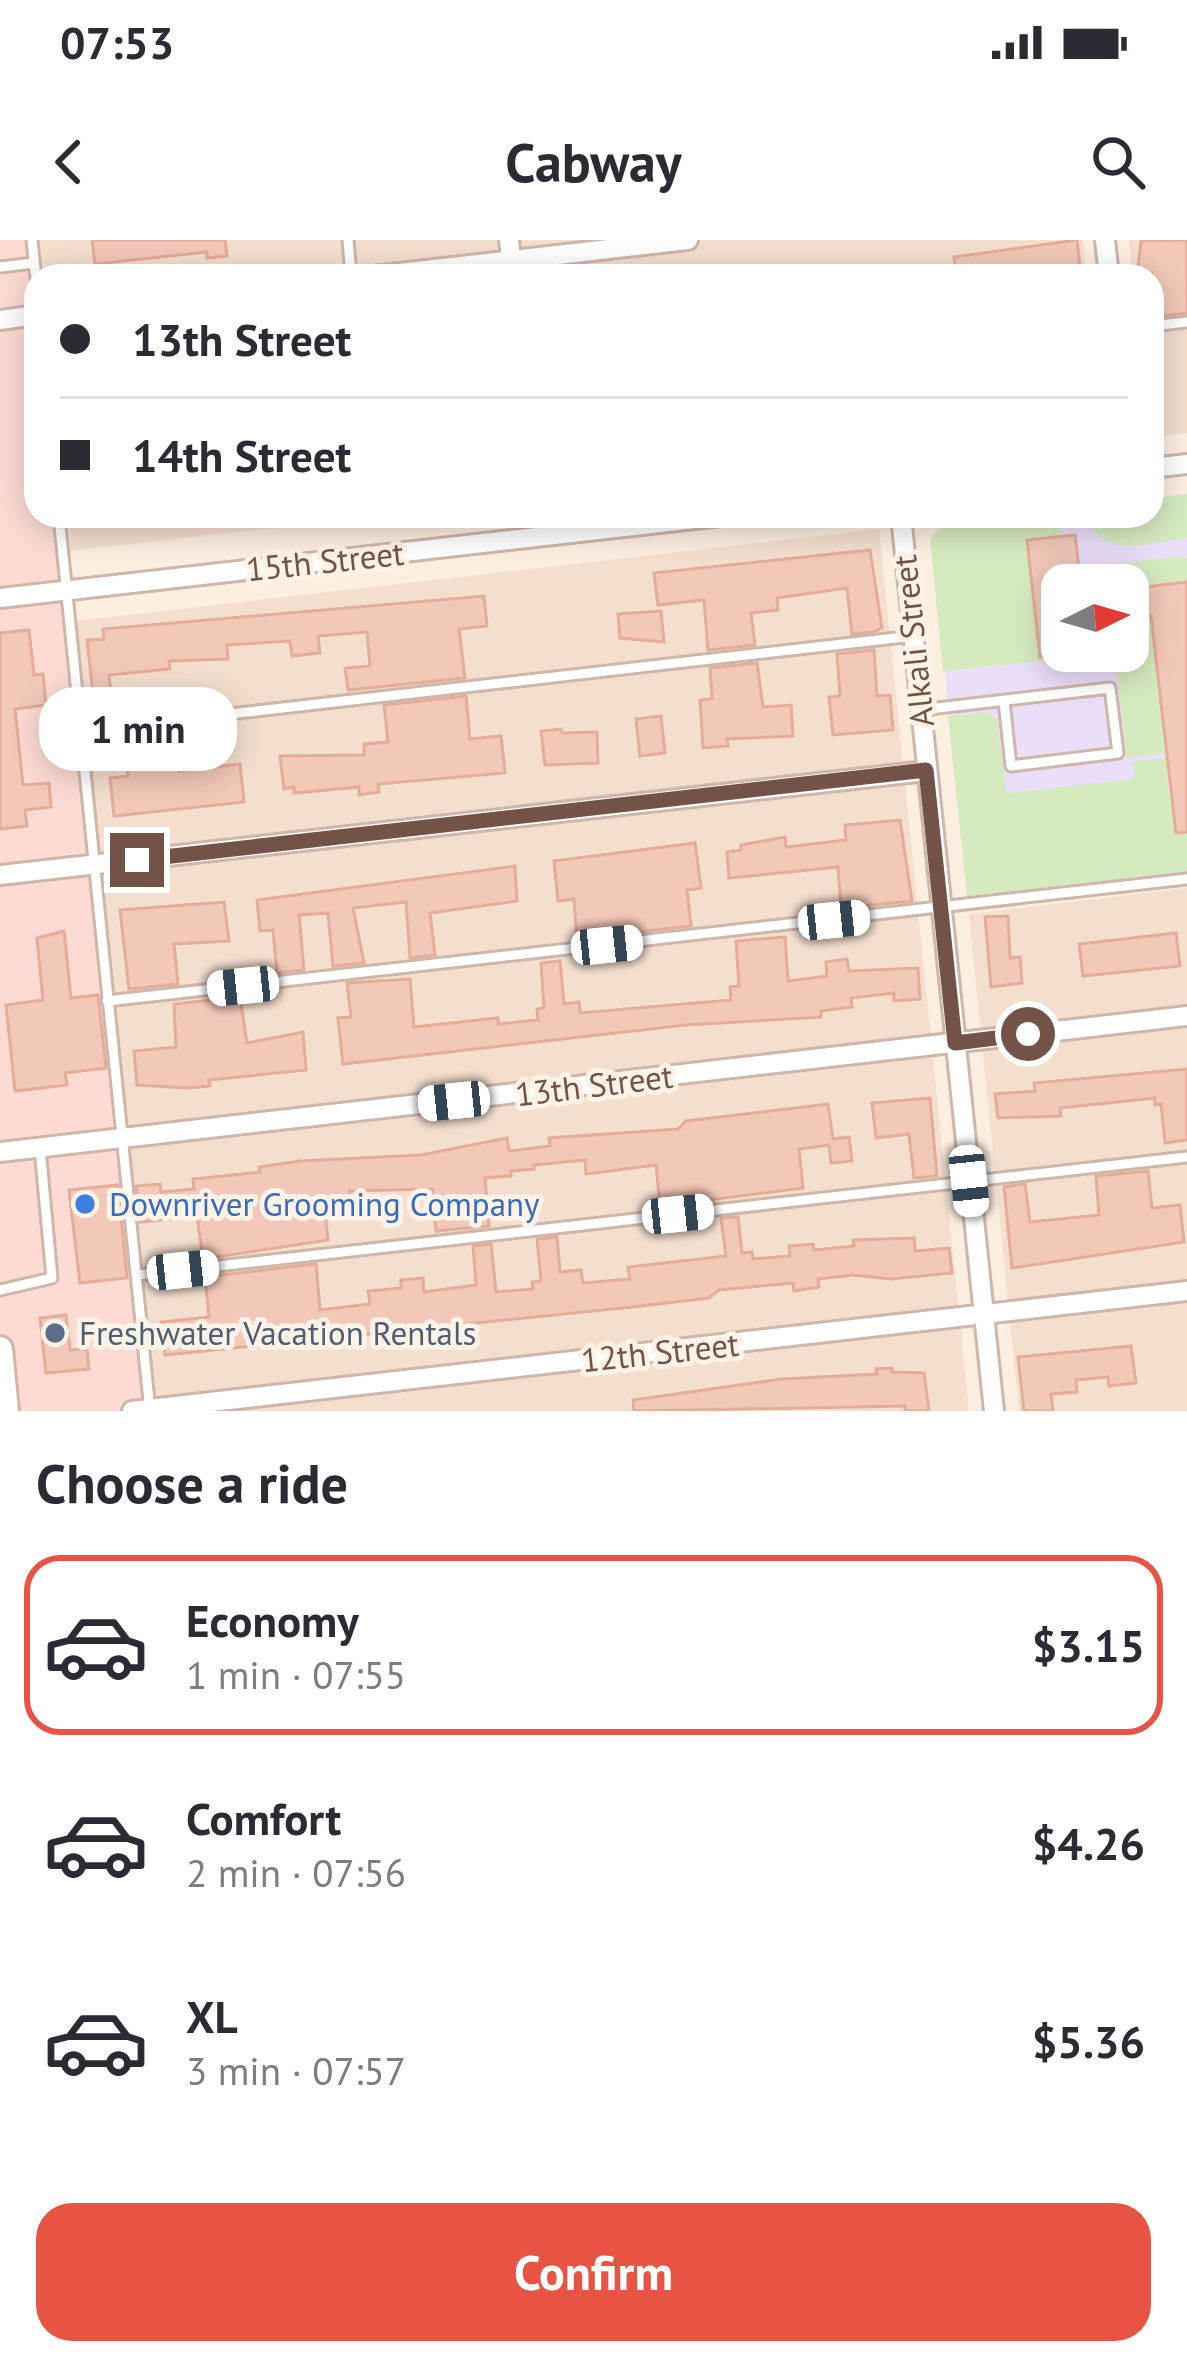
<!DOCTYPE html>
<meta charset="utf-8">
<style>
:root{--surface:#fff;--page:#f7f7f7;--text:#2b2b33;--muted:#7c7c81;--line:#e1e1e2;--accent:#e85444}
body{margin:0;font-family:"PT Sans",sans-serif;background:var(--page);color:var(--text);height:100vh;display:flex;flex-direction:column;font-size:45px;white-space:nowrap}
*{box-sizing:border-box;margin:0}
p{font-size:39px;color:var(--muted)}
.icon{flex:none;width:66px;height:66px;fill:none;stroke:currentColor;stroke-width:2;stroke-linecap:round;stroke-linejoin:round}
.map{position:relative;height:1171px;overflow:hidden}
.details{display:flex;flex-direction:column;background:var(--surface);flex:1}
.details>*{flex:none}
.top-card{position:absolute;left:24px;top:24px;width:1140px;height:264px;border-radius:36px;box-shadow:0 6px 30px #0003;display:grid;align-content:center;height:264px;padding:0 36px;background:var(--surface)}
.needle{width:78px;rotate:85deg}
.buttons{position:absolute;left:1041px;top:324px;display:grid;gap:24px}
.buttons a{display:grid;place-items:center;width:108px;height:108px;border-radius:24px;background:var(--surface);box-shadow:0 6px 30px #0003;font-size:60px}
.end{position:absolute;width:54px;height:54px;margin:-27px;border:15px solid #735248;background:#fff;box-shadow:0 0 0 6px #fff}
.from{border-radius:50%}
.bubble{position:absolute;height:84px;border-radius:36px;background:var(--surface);box-shadow:0 6px 30px #0003;font-size:39px;font-weight:700;line-height:84px;text-align:center}
.car{position:absolute;width:36px;height:72px;margin:-36px -18px;border-radius:15px;box-shadow:0 0 9px 3px #0007;background:linear-gradient(#fff 24%,#345 0 40%,#fff 0 76%,#345 0 86%,#fff 0)}
.top-card b{display:flex;align-items:center;gap:42px;height:114px;font-size:45px}
.top-card b+b{border-top:3px solid var(--line)}
.top-card i{width:30px;height:30px;background:var(--text)}
ul{padding:0;list-style:none}
li{display:flex;align-items:center;gap:36px;height:180px;margin:0 24px 18px;padding:0 12px;border:6px solid transparent;border-radius:36px}
li div{flex:1}
li b{display:block;font-size:45px}
li em{font-style:normal;font-weight:700}
li.current{border-color:var(--accent)}
li>.icon{width:108px;height:108px;stroke-width:1.5}
h2{padding:0 36px;font-size:54px;line-height:144px}
.action{display:flex;gap:24px;margin-top:auto;padding:24px 36px}
.action a{flex:1;height:138px;border-radius:36px;background:var(--accent);color:#fff;font-size:48px;font-weight:700;line-height:138px;text-align:center}
.status{display:flex;justify-content:space-between;align-items:center;height:84px;padding:0 60px;background:var(--surface);direction:ltr}
.status svg{height:33px;fill:currentColor}
header{display:flex;justify-content:space-between;align-items:center;height:156px;padding:0 36px;background:var(--surface);font-size:54px;font-weight:700}
.map>svg:first-child{display:block}
.residential{fill:#f4dfcf}
.commercial{fill:#fddbd4}
.education{fill:#ebdef8;fill-rule:evenodd}
.green{fill:#d6eabf}
.building{fill:#f2c8b8;stroke:#e5ac98;stroke-width:3}
.lines{fill:none;stroke-linecap:round;stroke-linejoin:round}
.lane-casing{stroke:#cfb6ab;stroke-width:15}
.street-casing{stroke:#cfb6ab;stroke-width:24}
.secondary-casing{stroke:#d3b5a7;stroke-width:30}
.lane{stroke:#fff;stroke-width:9}
.street{stroke:#fff;stroke-width:18}
.secondary{stroke:#fff;stroke-width:24}
.route{stroke:#735248;stroke-width:15}
.shop-dot{fill:#3f7fe0;stroke:#fff3e7;stroke-width:4.5}
.service-dot{fill:#5c6f8a;stroke:#fff3e7;stroke-width:4.5}
.labels{text-anchor:middle;stroke-width:10;stroke-linejoin:round;paint-order:stroke}
.street-label{font-size:33px;fill:#735248;stroke:#fff3e7}
.shop-label{font-size:33px;fill:#366cbe;stroke:#fff3e7;text-anchor:start}
.service-label{font-size:33px;fill:#4e5e75;stroke:#fff3e7;text-anchor:start}
</style>
<div class="status"><b>07:53</b><svg viewBox="0 0 49 12"><path d="M0 12V9h3v3zM5 12V6h3v6zM10 12V3h3v9zM15 12V0h3v12zM26 1h20v11H26zM47 4h2v5h-2z"/></svg></div>
<header><svg class="icon" aria-label="back" viewBox="0 0 24 24"><path d="M15 5l-7 7 7 7"/></svg>Cabway<svg class="icon" aria-label="search" viewBox="0 0 24 24"><circle cx="10" cy="10" r="6"/><path d="M15 15l6 6"/></svg></header>
<div class="map">
<svg width="1187" height="1171" viewBox="0 0 1187 1171">
<rect width="100%" height="100%" fill="#fceee1"/>
<g class="residential">
<polygon points="40,0 1083,0 1086,36 44,36"/>
<polygon points="1129,0 1187,0 1187,193 1152,197 1152,36 1132,36"/>
<polygon points="68,276 379,276 71,311"/>
<polygon points="879,289 969,1171 156,1171 76,381"/>
<polygon points="1187,648 1187,1171 1019,1171 969,674"/>
</g>
<polygon class="commercial" points="0,0 32,0 36,276 59,276 150,1171 0,1171"/>
<path class="education" d="M1187 258V632L968 657 932 304 1039 276H1152ZM1062 345H1128V411H1062Z"/>
<g class="green">
<path d="M1187 254V298C1152 302 1099 322 1088 276H1152V258Z"/>
<polygon points="992,276 1066,276 1071,283 1060,285 1061,296 1027,301 1040,417 1077,417 943,431 930,299 944,282"/>
<polygon points="1181,316 1187,318 1187,342 1128,349 1087,345 1089,335 1100,334 1099,326"/>
<polygon points="1151,376 1166,513 1127,518 1115,414 1088,416 1086,411 1128,411 1128,379"/>
<polygon points="987,473 997,479 1006,553 1134,539 1133,522 1167,518 1168,551 1187,574 1187,631 967,657 948,476"/>
</g>
<g class="building">
<polygon points="92,0 225,0 227,16 207,18 207,12 95,24"/>
<polygon points="1077,0 1081,36 956,36 954,17"/>
<polygon points="1187,0 1187,73 1152,77 1152,33 1137,35 1141,1"/>
<polygon points="1075,295 1081,345 1062,345 1062,415 1040,417 1027,300"/>
<polygon points="870,310 882,388 873,392 852,394 847,348 777,358 778,370 751,373 755,405 708,410 704,360 658,365 654,333"/>
<polygon points="1187,342 1187,592 1176,593 1151,376 1128,379 1128,349"/>
<polygon points="484,356 487,386 459,389 465,438 348,450 345,428 370,426 367,392 318,396 320,413 292,416 290,401 227,405 228,419 169,421 170,429 109,435 114,478 89,481 86,454 93,453 87,400 104,399 103,389"/>
<polygon points="661,371 664,402 620,398 618,374"/>
<polygon points="29,390 34,435 43,434 46,465 15,469 23,545 49,543 51,567 25,570 27,586 0,589 0,393"/>
<polygon points="874,410 877,456 890,455 893,490 833,495 829,457 840,456 837,414"/>
<polygon points="757,423 763,467 791,465 793,496 727,499 728,506 703,508 700,460 712,459 710,428"/>
<polygon points="466,456 470,499 501,496 505,533 378,544 379,552 359,555 359,547 294,553 294,547 284,549 280,516 364,515 364,504 388,502 384,465"/>
<polygon points="661,476 665,513 640,516 636,479"/>
<polygon points="561,489 562,493 597,492 598,523 545,525 541,491"/>
<polygon points="175,491 179,531 240,524 244,562 114,576 110,538 128,536 124,496"/>
<polygon points="900,580 912,661 841,668 838,627 729,638 727,612 741,610 741,605 785,597 786,607 846,600 845,585"/>
<polygon points="695,603 701,648 687,650 691,686 577,699 574,659 558,661 554,621"/>
<polygon points="515,626 517,661 430,673 435,715 410,718 406,662 353,668 364,723 333,726 328,673 299,675 304,730 277,733 273,690 260,691 257,660"/>
<polygon points="224,662 229,701 174,704 178,744 129,749 120,670"/>
<polygon points="1008,676 1010,718 1020,717 1022,743 991,747 985,677"/>
<polygon points="64,691 71,758 98,755 106,828 65,833 67,845 15,851 6,765 43,760 37,698"/>
<polygon points="1176,693 1180,726 1083,736 1079,704"/>
<polygon points="785,697 788,741 827,736 826,722 847,719 849,731 918,728 920,759 894,761 894,753 851,758 852,767 821,771 821,777 686,785 343,824 338,778 351,777 347,743 410,739 414,787 498,778 498,784 538,780 537,769 544,768 541,723 560,721 564,764 579,762 580,773 731,760 730,747 739,746 736,701"/>
<polygon points="240,757 247,803 303,792 306,830 209,840 210,846 188,848 137,845 134,811 176,807 174,764"/>
<polygon points="1187,829 1187,900 1165,903 1161,864 1155,865 1155,858 1060,868 1061,876 998,878 995,854 1035,851 1034,843"/>
<polygon points="930,858 937,936 914,938 909,894 876,898 872,863"/>
<polygon points="828,864 833,899 849,897 852,921 831,923 829,905 799,909 803,948 660,966 656,925 586,934 585,920 534,925 534,929 511,931 511,936 485,938 489,986 436,991 432,949 349,951 350,959 324,962 328,1000 203,1019 197,976 140,982 136,946 160,944 161,952 194,949 193,939 260,932 259,927 300,921 421,915 507,898 509,911 550,906 549,898 678,889 686,881"/>
<polygon points="1148,931 1152,968 1180,965 1184,1002 1012,1028 1004,947 1025,944 1030,982 1099,975 1096,936"/>
<polygon points="118,945 127,1038 80,1043 69,950"/>
<polygon points="738,977 742,1013 752,1012 753,1019 790,1016 789,1006 813,1004 814,1010 854,1006 853,1000 914,998 915,1011 949,1008 952,1033 891,1039 854,1035 818,1039 819,1047 794,1051 793,1043 719,1050 709,1058 632,1067 165,1115 161,1082 209,1077 205,1037 316,1024 320,1070 370,1064 368,1051 401,1048 401,1040 423,1038 424,1052 476,1045 473,1006 491,1004 496,1052 533,1049 532,1042 541,1041 537,999 557,997 560,1032 581,1030 583,1043 630,1039 628,1027 726,1016 721,978"/>
<polygon points="66,1075 70,1110 87,1109 89,1129 46,1133 40,1078"/>
<polygon points="1131,1106 1136,1143 1109,1146 1108,1137 1076,1140 1077,1152 1051,1154 1053,1171 1024,1171 1018,1117"/>
<polygon points="892,1128 892,1132 924,1133 929,1171 905,1171 905,1166 634,1171 633,1160 782,1139 877,1134 876,1129"/>
</g>
<g class="lines">
<defs>
<g id="lane">
<polyline points="32,0 36,39"/>
<polyline points="348,0 351,36"/>
<polyline points="0,27 34,23"/>
<polyline points="1152,86 1187,82"/>
<polyline points="59,276 150,1171"/>
<polyline points="920,470 1110,448 1118,513 1011,526 1004,461"/>
<polyline points="80,491 913,396"/>
<polyline points="107,761 1187,639"/>
<polyline points="138,1035 1187,917"/>
<polyline points="0,1050 52,1038 40,908"/>
</g>
<g id="street">
<polyline points="509,0 513,36"/>
<polyline points="1105,0 1109,36"/>
<polyline points="373,36 688,0"/>
<polyline points="0,80 36,75"/>
<polyline points="1152,228 1187,224"/>
<polyline points="901,276 994,1171"/>
<polyline points="0,358 721,276"/>
<polyline points="0,635 926,531"/>
<polyline points="0,912 1187,776"/>
<polyline points="132,1171 1187,1051"/>
</g>
<polyline id="secondary" points="0,1109 6,1171"/>
</defs>
<use href="#lane" class="lane-casing"/>
<use href="#street" class="street-casing"/>
<use href="#secondary" class="secondary-casing"/>
<use href="#lane" class="lane"/>
<use href="#street" class="street"/>
<use href="#secondary" class="secondary"/>
</g>
<g class="lines">
<polyline class="route" points="137,620 926,530 955,803 1028,794"/>
</g>
<circle class="shop-dot" cx="85" cy="964" r="12"/>
<circle class="service-dot" cx="55" cy="1093" r="12"/>
<g class="labels">
<g class="street-label">
<text transform="translate(325 321) rotate(-6)" y="12">15th Street</text>
<text transform="translate(913 401) rotate(-96)" y="12">Alkali Street</text>
<text transform="translate(594 845) rotate(-7)" y="12">13th Street</text>
<text transform="translate(660 1112) rotate(-6)" y="12">12th Street</text>
</g>
<g class="shop-label">
<text x="109" y="976">Downriver Grooming Company</text>
</g>
<g class="service-label">
<text x="79" y="1105">Freshwater Vacation Rentals</text>
</g>
</g>
</svg>
<div class="buttons">
<a><svg class="needle" viewBox="-14 -14 28 28"><path d="M0-13l5 13h-10z" fill="#e53935"/><path d="M0 13l5-13h-10z" fill="#7c7c81"/></svg></a>
</div>
<i class="end from" style="left:1028px;top:794px"></i>
<i class="end" style="left:137px;top:620px"></i>
<div class="bubble" style="left:39px;top:447px;width:198px">1 min</div>
<i class="car" style="left:834px;top:680px;rotate:84deg"></i>
<i class="car" style="left:607px;top:705px;rotate:84deg"></i>
<i class="car" style="left:243px;top:746px;rotate:264deg"></i>
<i class="car" style="left:454px;top:861px;rotate:264deg"></i>
<i class="car" style="left:969px;top:941px;rotate:174deg"></i>
<i class="car" style="left:678px;top:974px;rotate:84deg"></i>
<i class="car" style="left:183px;top:1030px;rotate:84deg"></i>
<div class="top-card">
<b><i class="from"></i>13th Street</b>
<b><i></i>14th Street</b>
</div>
</div>
<section class="details">
<h2>Choose a ride</h2>
<ul>
<li class="current"><svg class="icon" aria-label="car" viewBox="0 0 24 24"><path d="M5 17H2v-5l4-1 3-4h7l3 4 3 1v5h-3M9 17h6M6 11h13"/><circle cx="7" cy="17" r="2"/><circle cx="17" cy="17" r="2"/></svg><div><b>Economy</b><p>1 min · 07:55</p></div><em>$3.15</em></li>
<li><svg class="icon" aria-label="car" viewBox="0 0 24 24"><path d="M5 17H2v-5l4-1 3-4h7l3 4 3 1v5h-3M9 17h6M6 11h13"/><circle cx="7" cy="17" r="2"/><circle cx="17" cy="17" r="2"/></svg><div><b>Comfort</b><p>2 min · 07:56</p></div><em>$4.26</em></li>
<li><svg class="icon" aria-label="car" viewBox="0 0 24 24"><path d="M5 17H2v-5l4-1 3-4h7l3 4 3 1v5h-3M9 17h6M6 11h13"/><circle cx="7" cy="17" r="2"/><circle cx="17" cy="17" r="2"/></svg><div><b>XL</b><p>3 min · 07:57</p></div><em>$5.36</em></li>
</ul>
<div class="action"><a>Confirm</a></div>
</section>
